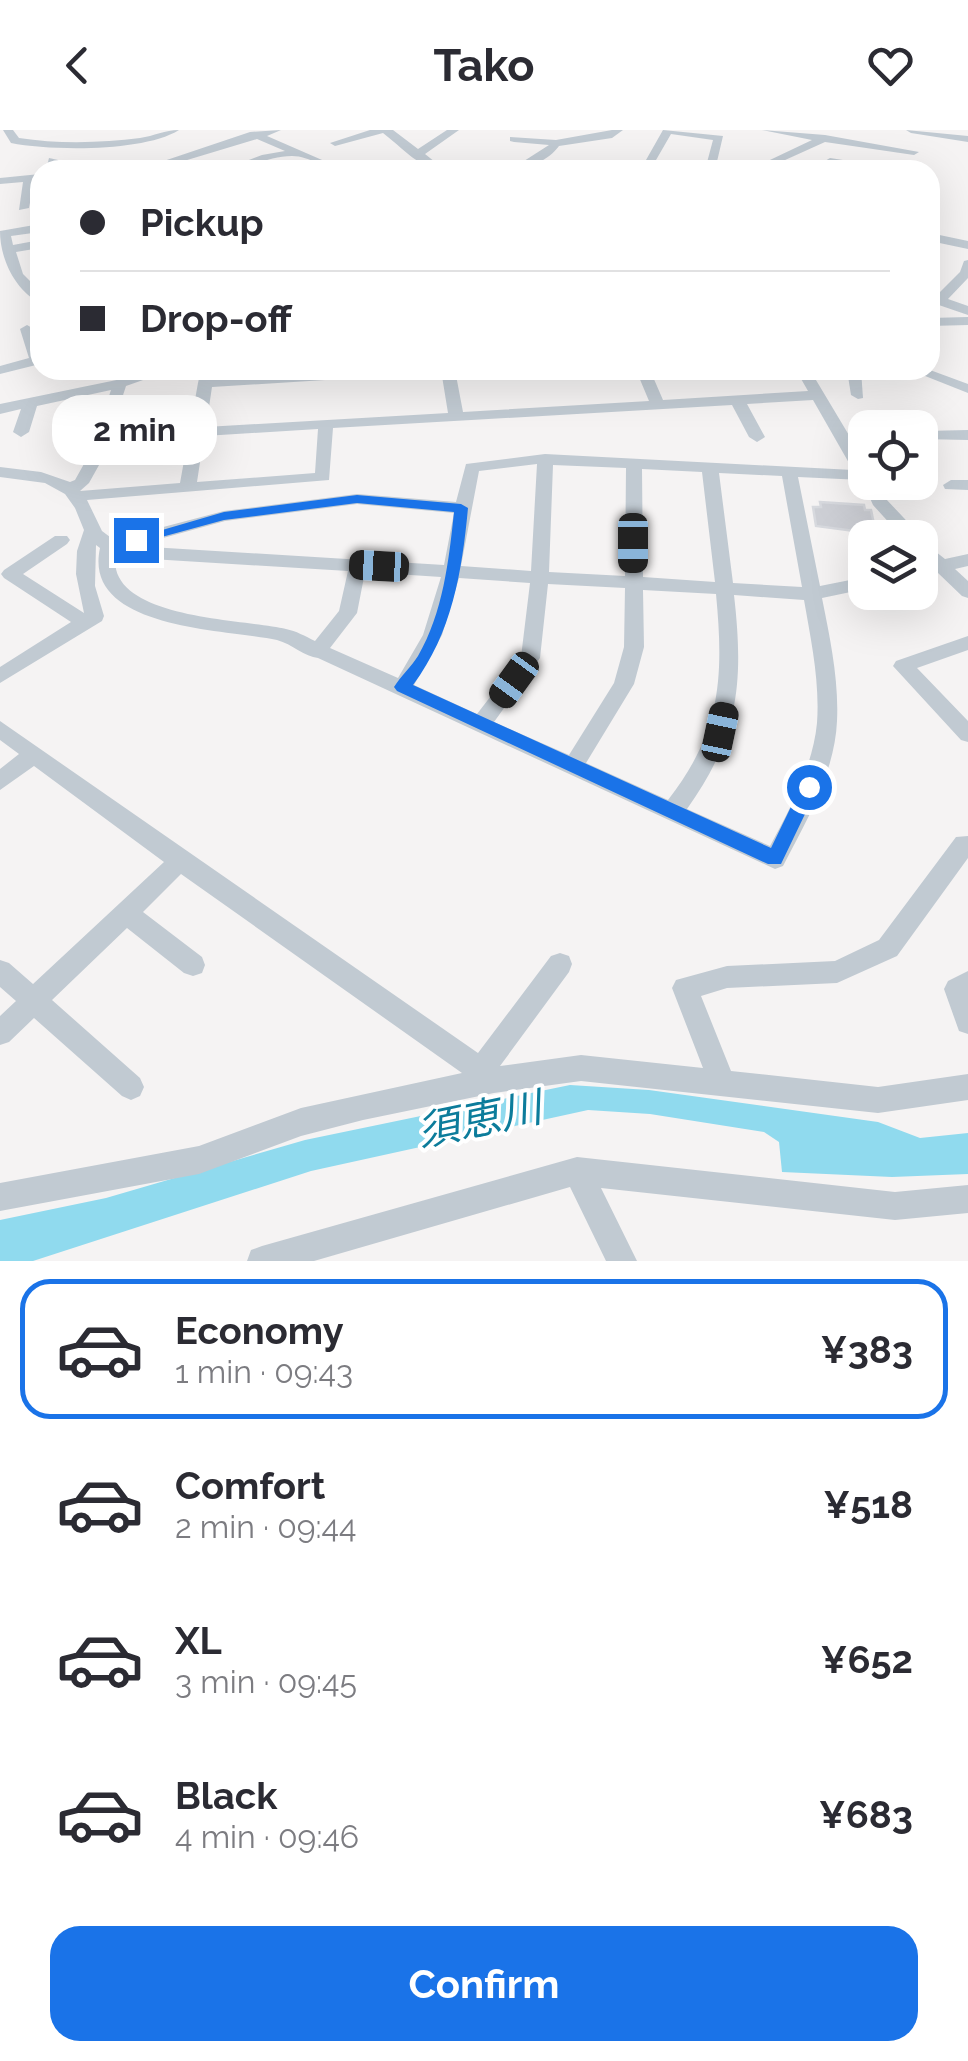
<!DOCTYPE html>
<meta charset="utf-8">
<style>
:root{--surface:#fff;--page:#f2f2f3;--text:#2b2b33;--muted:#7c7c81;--line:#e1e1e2;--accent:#1a73e8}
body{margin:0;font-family:Raleway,"Noto Sans JP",sans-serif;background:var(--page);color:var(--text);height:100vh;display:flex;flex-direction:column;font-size:38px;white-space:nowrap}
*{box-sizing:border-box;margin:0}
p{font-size:32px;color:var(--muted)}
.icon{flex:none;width:55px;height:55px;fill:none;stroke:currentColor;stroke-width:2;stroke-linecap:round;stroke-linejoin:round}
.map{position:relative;height:1131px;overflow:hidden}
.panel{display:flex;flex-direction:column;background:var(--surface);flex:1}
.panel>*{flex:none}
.banner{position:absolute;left:30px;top:30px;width:910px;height:220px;border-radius:30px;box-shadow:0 10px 40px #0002;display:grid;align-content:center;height:220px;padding:0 50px;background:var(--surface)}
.buttons{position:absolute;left:848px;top:280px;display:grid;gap:20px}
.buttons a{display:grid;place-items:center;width:90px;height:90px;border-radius:20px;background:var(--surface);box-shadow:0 10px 40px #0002;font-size:50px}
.end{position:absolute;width:45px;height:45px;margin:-22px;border:12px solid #1a73e8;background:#fff;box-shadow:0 0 0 5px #fff}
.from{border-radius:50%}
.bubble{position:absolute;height:70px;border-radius:30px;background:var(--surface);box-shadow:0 10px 40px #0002;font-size:32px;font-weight:700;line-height:70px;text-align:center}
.car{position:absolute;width:30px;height:60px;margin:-30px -15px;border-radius:12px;box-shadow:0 0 8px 2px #0007;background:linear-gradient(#222 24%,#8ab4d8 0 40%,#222 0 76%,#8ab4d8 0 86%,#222 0)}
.banner b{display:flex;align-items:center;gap:35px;height:95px;font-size:38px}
.banner b+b{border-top:2px solid var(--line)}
.banner i{width:25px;height:25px;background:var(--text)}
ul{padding:18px 0 0;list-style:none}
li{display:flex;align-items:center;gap:30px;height:140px;margin:0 20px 15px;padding:0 30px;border:5px solid transparent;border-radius:30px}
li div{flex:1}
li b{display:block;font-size:38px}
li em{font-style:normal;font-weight:700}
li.current{border-color:var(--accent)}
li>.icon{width:90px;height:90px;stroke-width:1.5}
.button{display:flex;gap:20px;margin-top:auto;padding:20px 50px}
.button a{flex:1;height:115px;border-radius:30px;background:var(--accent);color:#fff;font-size:40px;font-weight:700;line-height:115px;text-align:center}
header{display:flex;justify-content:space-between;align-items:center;height:130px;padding:0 50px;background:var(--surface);font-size:45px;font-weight:700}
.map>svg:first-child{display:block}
.water{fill:#90daee}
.building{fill:#cdcfd5;stroke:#d7d9de;stroke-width:2.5}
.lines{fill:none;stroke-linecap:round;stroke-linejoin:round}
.minor{fill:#c1cad2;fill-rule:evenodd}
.route{fill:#1a73e8}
.labels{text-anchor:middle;stroke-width:8;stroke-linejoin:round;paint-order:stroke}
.near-water-label{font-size:42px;font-style:italic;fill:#0c7c9b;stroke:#fff}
</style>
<header><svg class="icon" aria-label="back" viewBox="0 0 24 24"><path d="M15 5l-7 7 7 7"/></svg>Tako<svg class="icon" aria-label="heart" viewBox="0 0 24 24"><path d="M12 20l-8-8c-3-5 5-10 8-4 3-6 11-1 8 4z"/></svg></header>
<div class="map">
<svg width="968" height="1131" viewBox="0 0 968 1131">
<rect width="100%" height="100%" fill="#f5f3f3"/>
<polygon class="water" points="570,955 649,960 878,992 920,1008 968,1003 968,1044 892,1047 782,1042 779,1012 764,1002 650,984 588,980 311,1041 33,1131 0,1131 0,1090 106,1068 305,1010"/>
<polygon class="building" points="820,372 864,375 865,380 871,380 875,399 869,399 870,403 816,396 813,377 821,377"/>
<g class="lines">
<g class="minor">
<path d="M3 0H13L19 8C57 14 102 13 140 8 154 6 165 0 179 0 144 22 52 21 11 13Z"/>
<path d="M281 0 267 6 345 40C326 40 310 26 292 26 268 26 247 40 223 40L262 25 285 21 257 9 154 40H137L250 2Z"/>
<path d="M370 0H393L418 19 447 0H459L425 24 445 40C420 40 403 18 383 3L335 16 330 13Z"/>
<path d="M612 0H623L612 8 559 16C549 30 527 40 510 40L549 15 514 12 510 11V7L556 10Z"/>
<polygon points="663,0 723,6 715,40 705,40 713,10 671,4 656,30 655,40 645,40 646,30"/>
<polygon points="762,0 825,5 919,22 914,25 825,12 763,40 749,40 812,10"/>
<polygon points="906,0 968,6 968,12 911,3"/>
<polygon points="49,28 58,30 56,40 46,40"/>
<polygon points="830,28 888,37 893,40 867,40 826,33 825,31"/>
<polygon points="40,44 40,50 34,51 29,78 19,80 23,52 0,54 0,48"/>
<path d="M40 94V102L11 106 13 115 40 110V118L16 122 23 144 40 161V173C15 160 0 129 0 101Z"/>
<polygon points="930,103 968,111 968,119 930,111"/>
<polygon points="968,130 968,148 948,169 968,176 968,185 930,172 930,165 937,165 960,142 964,131"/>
<polygon points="968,187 968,195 930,196 930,188"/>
<polygon points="27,195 34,199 40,218 40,234 0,244 0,236 29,228 20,199"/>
<path d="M206 240 212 241 214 248 348 240H427L420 244 212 257 206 297 448 283 441 240H455L463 282 649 271 636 240H650L663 270 808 261 796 240H810L865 332V352H877L886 369 919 404 921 410 945 429 968 424V436L955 439 968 451V468L962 466 938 443 920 447V435L928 433 920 425V408H903L873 375 862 350 798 347 820 456 865 447V459L822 468C830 508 839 550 837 591 835 642 806 692 783 736L775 739 318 528C305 527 292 514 277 510 227 499 82 500 100 418L96 415 95 456 104 486 102 491 0 553V537L71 492 4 448 1 444 4 440 55 406H67L70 410 67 414 23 444 84 483 76 444 77 421 84 400 75 378 65 364 45 353 0 347V337L41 342 70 352 75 350 99 307 105 305 113 310 89 353 80 361 180 353 198 253 200 244ZM813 270 853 340 545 324 466 334 456 372 357 364 224 381 114 410 102 401 87 370 329 350 333 298 732 275 749 307 757 312 765 307 747 274ZM318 299 315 343 197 352 204 306ZM537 334 531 441 461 436 479 341ZM553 335 626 338 625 446 549 442ZM642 339 702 342 715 452 643 447ZM719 343 782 346 802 457 733 453ZM357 374 454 383 444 435 134 416 225 391ZM116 423 135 428 348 441 339 481 315 511C305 506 296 501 286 499 246 489 103 490 116 423ZM365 442 441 447 423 505 398 548 330 518 357 483ZM459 448 530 453 521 527 477 584 414 555 442 505ZM548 454 625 458 624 517 614 553 569 625 494 592 540 528ZM643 460 716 464C724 548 721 602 668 670L586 633 634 554 644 517ZM734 465 804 470C811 510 820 552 817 593 813 636 790 679 770 716L687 679C739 606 744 552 734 465Z"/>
<polygon points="847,240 861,240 863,268 858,269 851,265"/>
<polygon points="910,240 930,240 968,254 968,263"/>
<polygon points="136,246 143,250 126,256 111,302 106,304 98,299 111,260 37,276 29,302 21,307 13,302 21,279 0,284 0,274"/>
<polygon points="968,300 968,310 920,309 920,303 925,301"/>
<polygon points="951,350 968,350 968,360 945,359 943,355"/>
<polygon points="968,506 968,520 917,538 968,591 968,612 961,610 893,536 896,531"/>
<polygon points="0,591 478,923 551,826 560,823 569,826 572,834 569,842 500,936 581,925 703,938 672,858 676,850 727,836 835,831 879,810 956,707 968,706 968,728 897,826 837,853 727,858 701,866 731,941 878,957 968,944 968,970 878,983 581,951 494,963 363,990 301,1006 199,1044 0,1081 0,1053 199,1016 301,978 462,943 181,744 143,782 202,827 205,835 202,843 193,846 184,843 127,798 52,870 140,948 144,957 140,966 131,970 122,966 34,888 9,912 0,915 0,886 16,871 0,857 0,830 9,833 33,854 164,732 34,636 0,660 0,639 19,624 0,610"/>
<polygon points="968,841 968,904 959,901 944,859 948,851"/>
<polygon points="577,1027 895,1062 968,1055 968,1083 895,1090 601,1058 637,1131 606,1131 570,1057 314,1131 247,1131 251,1120 262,1116"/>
</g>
</g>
<path class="route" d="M357 365 461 374 468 378C462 442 452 503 413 555L771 718 803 652H815L818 657 781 734H768L397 561 394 557C401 546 411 537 418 526 443 483 449 430 454 382L357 373 224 390 136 414 128 410 224 382Z"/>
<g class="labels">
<g class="near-water-label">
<text transform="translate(479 989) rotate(-12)" y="15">須恵川</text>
</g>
</g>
</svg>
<div class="buttons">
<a><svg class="icon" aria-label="locate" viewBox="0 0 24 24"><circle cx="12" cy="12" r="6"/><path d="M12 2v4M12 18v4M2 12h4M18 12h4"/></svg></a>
<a><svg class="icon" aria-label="layers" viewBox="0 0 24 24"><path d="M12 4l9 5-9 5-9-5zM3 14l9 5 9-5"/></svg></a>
</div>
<i class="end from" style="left:809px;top:657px"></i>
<i class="end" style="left:136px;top:410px"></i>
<div class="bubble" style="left:52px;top:265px;width:165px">2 min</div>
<i class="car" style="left:633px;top:413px;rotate:180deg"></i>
<i class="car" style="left:379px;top:436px;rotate:273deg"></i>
<i class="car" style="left:514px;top:550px;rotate:216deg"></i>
<i class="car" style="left:720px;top:602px;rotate:12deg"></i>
<div class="banner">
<b><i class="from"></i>Pickup</b>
<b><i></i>Drop-off</b>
</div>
</div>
<section class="panel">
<ul>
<li class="current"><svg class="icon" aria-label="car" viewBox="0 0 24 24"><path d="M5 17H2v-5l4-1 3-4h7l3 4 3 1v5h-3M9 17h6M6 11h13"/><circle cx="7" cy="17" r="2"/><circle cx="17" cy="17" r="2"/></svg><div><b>Economy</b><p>1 min · 09:43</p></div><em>¥383</em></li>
<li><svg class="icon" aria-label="car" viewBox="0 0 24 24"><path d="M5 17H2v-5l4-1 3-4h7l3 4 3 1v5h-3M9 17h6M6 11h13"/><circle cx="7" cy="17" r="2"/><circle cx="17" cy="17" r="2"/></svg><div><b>Comfort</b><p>2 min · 09:44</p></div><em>¥518</em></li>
<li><svg class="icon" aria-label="car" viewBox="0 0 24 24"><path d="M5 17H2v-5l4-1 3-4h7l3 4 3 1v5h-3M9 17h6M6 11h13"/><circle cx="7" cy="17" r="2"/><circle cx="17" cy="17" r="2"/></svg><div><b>XL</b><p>3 min · 09:45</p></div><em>¥652</em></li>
<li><svg class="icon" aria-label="car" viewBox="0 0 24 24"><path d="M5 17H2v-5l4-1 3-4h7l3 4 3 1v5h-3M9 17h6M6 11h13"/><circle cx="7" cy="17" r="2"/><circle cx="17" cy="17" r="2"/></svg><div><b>Black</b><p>4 min · 09:46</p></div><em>¥683</em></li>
</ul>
<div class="button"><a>Confirm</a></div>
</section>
